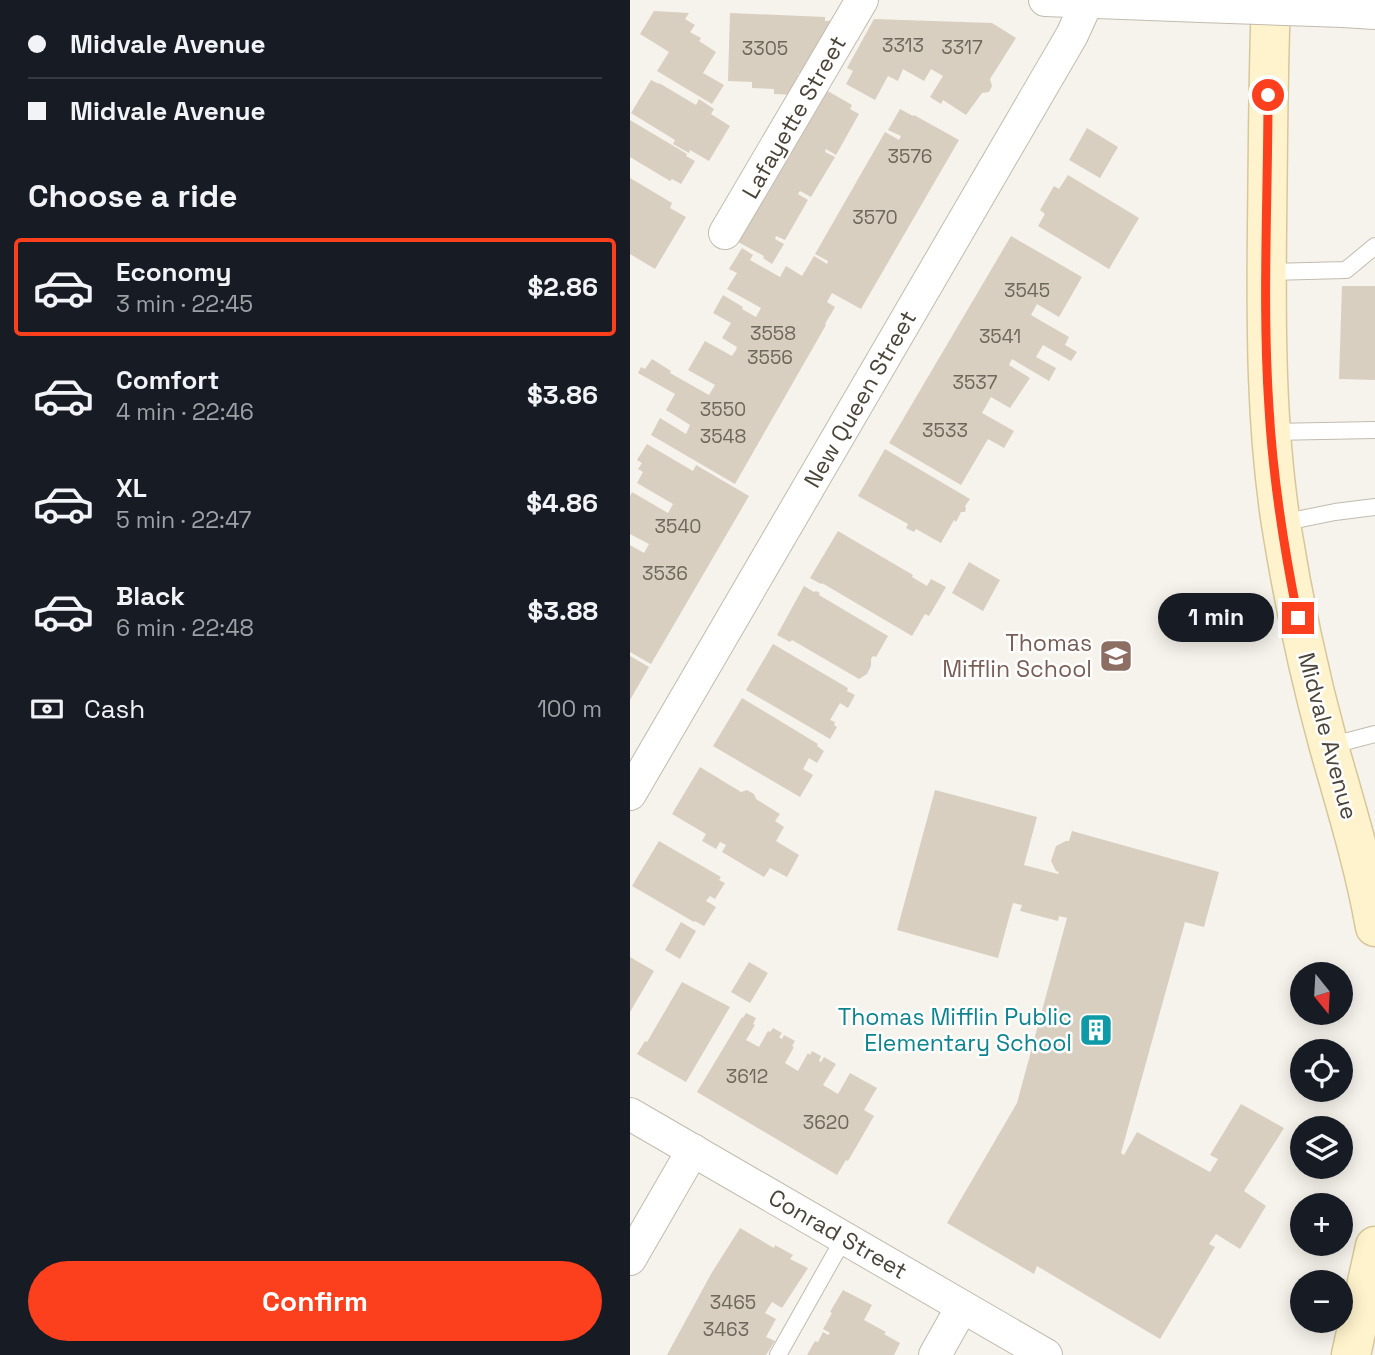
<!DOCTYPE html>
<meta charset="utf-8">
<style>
:root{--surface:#171b24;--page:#242831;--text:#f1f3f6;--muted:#9ea1a6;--line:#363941;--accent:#fc3f1d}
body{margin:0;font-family:"Space Grotesk",sans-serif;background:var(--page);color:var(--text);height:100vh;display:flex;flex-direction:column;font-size:26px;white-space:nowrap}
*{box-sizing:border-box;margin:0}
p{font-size:23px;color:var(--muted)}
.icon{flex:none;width:38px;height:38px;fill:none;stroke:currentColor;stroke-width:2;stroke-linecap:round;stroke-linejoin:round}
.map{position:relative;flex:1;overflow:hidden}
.side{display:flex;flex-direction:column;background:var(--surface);width:630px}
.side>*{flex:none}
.banner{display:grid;align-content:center;height:154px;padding:0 28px;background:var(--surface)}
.needle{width:46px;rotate:162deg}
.buttons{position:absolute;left:660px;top:962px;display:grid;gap:14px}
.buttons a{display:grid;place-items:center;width:63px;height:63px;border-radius:50%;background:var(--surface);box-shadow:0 4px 18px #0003;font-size:35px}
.end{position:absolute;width:32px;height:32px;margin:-16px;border:9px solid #fc3f1d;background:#fff;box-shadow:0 0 0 4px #fff}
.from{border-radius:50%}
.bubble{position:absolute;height:49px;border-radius:24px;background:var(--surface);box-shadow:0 4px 18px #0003;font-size:23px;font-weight:800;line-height:49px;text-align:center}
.banner b{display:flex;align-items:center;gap:24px;height:66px;font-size:26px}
.banner b+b{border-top:2px solid var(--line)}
.banner i{width:18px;height:18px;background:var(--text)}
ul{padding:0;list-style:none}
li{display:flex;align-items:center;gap:21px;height:98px;margin:0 14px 10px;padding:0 14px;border:4px solid transparent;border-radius:7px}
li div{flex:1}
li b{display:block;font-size:26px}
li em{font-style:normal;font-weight:800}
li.current{border-color:var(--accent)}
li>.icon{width:63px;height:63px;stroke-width:1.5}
h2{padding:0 28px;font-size:32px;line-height:84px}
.pay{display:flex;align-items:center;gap:18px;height:77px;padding:0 28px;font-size:26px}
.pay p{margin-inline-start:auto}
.action{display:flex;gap:14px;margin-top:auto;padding:14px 28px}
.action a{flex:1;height:80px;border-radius:42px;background:var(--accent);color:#fff;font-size:28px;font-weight:800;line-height:80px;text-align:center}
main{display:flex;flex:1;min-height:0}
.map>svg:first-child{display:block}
.building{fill:#d8cfc1}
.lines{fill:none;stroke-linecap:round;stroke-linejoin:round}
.lane-casing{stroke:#c2bbae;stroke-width:18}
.street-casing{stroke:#c2bbae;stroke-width:34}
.secondary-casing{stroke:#d6c79b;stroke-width:41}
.lane{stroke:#fff;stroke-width:16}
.street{stroke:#fff;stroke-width:32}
.secondary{stroke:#fff3cd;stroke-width:38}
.street-bridge-casing{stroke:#c2bbae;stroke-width:34;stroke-linecap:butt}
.street-bridge{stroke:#fff;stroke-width:32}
.route{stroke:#fc3f1d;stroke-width:9}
.labels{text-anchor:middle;stroke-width:5;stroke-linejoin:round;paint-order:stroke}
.number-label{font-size:19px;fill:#6e675b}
.street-label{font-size:23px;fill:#4b4439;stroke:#fff}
.education-label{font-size:23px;fill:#785e54;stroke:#fff;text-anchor:end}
.culture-label{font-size:23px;fill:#0d838f;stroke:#fff;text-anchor:end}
</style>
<main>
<section class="side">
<div class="banner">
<b><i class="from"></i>Midvale Avenue</b>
<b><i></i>Midvale Avenue</b>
</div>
<h2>Choose a ride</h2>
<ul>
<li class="current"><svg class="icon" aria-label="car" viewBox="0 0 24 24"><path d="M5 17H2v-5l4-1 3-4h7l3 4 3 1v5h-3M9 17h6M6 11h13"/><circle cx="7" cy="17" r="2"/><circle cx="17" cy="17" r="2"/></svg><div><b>Economy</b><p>3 min · 22:45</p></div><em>$2.86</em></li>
<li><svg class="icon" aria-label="car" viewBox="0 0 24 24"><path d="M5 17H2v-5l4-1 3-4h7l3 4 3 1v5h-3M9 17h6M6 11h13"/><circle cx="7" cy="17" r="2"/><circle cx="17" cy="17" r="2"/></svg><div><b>Comfort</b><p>4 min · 22:46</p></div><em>$3.86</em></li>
<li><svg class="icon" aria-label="car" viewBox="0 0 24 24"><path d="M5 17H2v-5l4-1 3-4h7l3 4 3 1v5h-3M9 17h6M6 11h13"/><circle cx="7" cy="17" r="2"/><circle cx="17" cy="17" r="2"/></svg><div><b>XL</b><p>5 min · 22:47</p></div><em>$4.86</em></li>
<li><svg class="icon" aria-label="car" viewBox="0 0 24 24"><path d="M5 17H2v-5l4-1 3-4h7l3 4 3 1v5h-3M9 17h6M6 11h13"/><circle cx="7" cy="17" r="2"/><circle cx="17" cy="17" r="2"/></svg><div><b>Black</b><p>6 min · 22:48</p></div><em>$3.88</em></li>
</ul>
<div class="pay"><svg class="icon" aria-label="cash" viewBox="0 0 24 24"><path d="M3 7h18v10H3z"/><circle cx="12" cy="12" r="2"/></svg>Cash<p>100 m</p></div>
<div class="action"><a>Confirm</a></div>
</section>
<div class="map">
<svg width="745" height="1355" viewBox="0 0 745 1355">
<rect width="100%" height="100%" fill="#f6f3ec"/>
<g class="building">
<polygon points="24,11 59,13 55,19 65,25 60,32 71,38 69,41 86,52 73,73 94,85 82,104 27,71 39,52 10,34"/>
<polygon points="100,13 195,17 195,21 210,20 177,73 168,73 167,95 144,94 144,89 122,88 122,82 98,81"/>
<polygon points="244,19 362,23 386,38 360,79 362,86 359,92 352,93 336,115 313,100 311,104 300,97 313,76 301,69 294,81 273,69 268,81 258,76 245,100 216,84 223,71 217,68"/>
<polygon points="21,80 29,84 29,83 66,105 69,99 84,109 81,114 100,126 79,161 60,150 59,153 43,144 45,140 1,113"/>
<polygon points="196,90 222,105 220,109 229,114 206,155 196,149 195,152 205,157 181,197 170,191 168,194 178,200 155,240 146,236 145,239 154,244 142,264 133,258 134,256 108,242"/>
<polygon points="270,109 283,116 284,115 329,140 231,309 202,293 197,302 205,307 195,324 196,325 105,484 21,435 30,418 56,434 60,425 36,410 45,394 8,373 11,367 15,369 22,359 41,371 40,373 79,395 85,385 58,370 75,341 102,356 106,350 107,347 92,338 101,323 83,313 93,295 113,307 112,309 126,317 131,308 97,289 107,273 99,269 112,248 123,255 120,260 150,277 156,266 172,276 184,256 197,264 198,261 185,254 255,132 269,140 271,136 258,130"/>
<polygon points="0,120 57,154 56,156 65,161 51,184 42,179 40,181 0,157"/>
<polygon points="457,128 488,147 470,178 439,160"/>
<polygon points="438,175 509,218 479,269 408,226 415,214 410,210 424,186 429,189"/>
<polygon points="0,178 42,203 40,208 56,217 25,269 0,254"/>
<polygon points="381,236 452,277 429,317 407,304 401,315 439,337 435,345 447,352 441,361 413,345 406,357 426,368 419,381 382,359 379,365 400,378 380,408 361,397 352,413 384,431 374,448 358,439 331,485 259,443"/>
<polygon points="712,286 745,286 745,380 709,379"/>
<polygon points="17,444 63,471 66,465 119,496 21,664 0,652 0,545 14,553 19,544 0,534 0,496 2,492 38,513 43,504 7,483 13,472 8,469 12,463 7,460"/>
<polygon points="255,449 340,499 335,506 336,508 335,512 331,512 326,522 324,520 311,543 286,529 284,532 276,528 278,524 228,496"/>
<polygon points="208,531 283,575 282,577 297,586 301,579 316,587 299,616 295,614 282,636 192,583 191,584 180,578"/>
<polygon points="339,562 370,580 353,611 322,593"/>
<polygon points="174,586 184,592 186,591 190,593 189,595 258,636 246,657 243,656 241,659 241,666 237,674 229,679 162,640 160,642 147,635"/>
<polygon points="143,644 218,688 217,691 225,695 218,708 210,703 200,720 205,722 204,725 207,727 200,739 116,690"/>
<polygon points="0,656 19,667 0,700"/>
<polygon points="112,698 188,744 187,746 194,751 187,763 179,758 173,769 183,775 170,797 83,746"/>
<polygon points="70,767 111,792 117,790 124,794 126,799 150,814 145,821 154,827 146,841 169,855 157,877 140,868 134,877 92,852 96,845 90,842 86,849 72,841 76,834 42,814"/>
<polygon points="305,790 407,817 394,865 428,874 429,872 426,871 421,861 426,846 436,841 439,841 442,831 589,872 574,927 555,922 491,1153 494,1155 507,1132 580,1172 588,1159 580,1155 611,1104 654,1128 614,1191 636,1206 610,1249 586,1234 579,1244 585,1247 530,1339 407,1266 404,1274 317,1223 387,1103 437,918 429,916 428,921 390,911 392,905 383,903 368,958 267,930"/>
<polygon points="29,841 91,877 89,880 95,883 85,899 80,896 76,901 86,907 74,926 65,921 64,922 2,886"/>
<polygon points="51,922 66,931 50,959 35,950"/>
<polygon points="0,957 24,971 0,1012"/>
<polygon points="119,962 138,973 120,1003 101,992"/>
<polygon points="52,982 100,1007 56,1082 7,1054 15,1041 17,1042"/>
<polygon points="116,1013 126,1018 123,1024 125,1025 116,1040 129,1047 138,1031 140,1032 143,1028 152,1033 149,1037 152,1039 154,1035 165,1041 162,1046 164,1047 155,1063 168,1071 178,1053 180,1055 182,1051 191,1056 189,1061 191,1062 194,1057 206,1064 193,1085 208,1094 220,1073 247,1088 234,1110 244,1116 218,1161 216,1160 207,1175 67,1092 112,1017 113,1018"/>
<polygon points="110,1228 144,1248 145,1245 163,1255 160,1259 178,1268 152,1308 142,1302 135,1313 146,1319 136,1337 145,1341 136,1355 37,1355 81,1274"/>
<polygon points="213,1290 242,1305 234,1320 256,1332 254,1334 270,1343 264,1355 177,1355 185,1341 188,1342 193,1332 198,1335 200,1333 193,1329 202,1313 200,1312"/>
</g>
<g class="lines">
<defs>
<g id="lane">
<polyline points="637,272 716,270 745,246"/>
<polyline points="641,432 745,430"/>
<polyline points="651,523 705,512 745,507"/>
<polyline points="699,746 745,734"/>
<polyline points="148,1355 214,1238"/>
</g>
<g id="street">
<polyline points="415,0 571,6"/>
<polyline points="713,11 745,13"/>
<polyline points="95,233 232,0"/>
<polyline points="0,794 442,35 457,2"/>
<polyline points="0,1114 416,1355"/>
<polyline points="0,1259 63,1150"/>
<polyline points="305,1355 332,1307"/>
</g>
<g id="secondary">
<path d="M641 0C638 76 638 152 637 228 636 327 636 426 651 524 663 599 679 674 699 747 716 807 734 865 745 927"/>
<polyline points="721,1355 745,1246"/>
</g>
</defs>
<use href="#lane" class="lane-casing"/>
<use href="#street" class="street-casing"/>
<use href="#secondary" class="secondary-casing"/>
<use href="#lane" class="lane"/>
<use href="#street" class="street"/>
<use href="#secondary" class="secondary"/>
<defs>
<polyline id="street-bridge" points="571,6 713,11"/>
</defs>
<use href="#street-bridge" class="street-bridge-casing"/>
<use href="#street-bridge" class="street-bridge"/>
</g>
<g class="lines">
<path class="route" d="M638 95C638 199 632 304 639 408 643 479 654 549 668 618"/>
</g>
<defs>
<symbol id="school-square" viewBox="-11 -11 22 22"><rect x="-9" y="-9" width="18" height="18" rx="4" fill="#8d6e63" stroke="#fff"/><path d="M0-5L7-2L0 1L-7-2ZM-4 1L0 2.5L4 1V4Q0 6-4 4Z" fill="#fff"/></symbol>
<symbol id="building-square" viewBox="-11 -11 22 22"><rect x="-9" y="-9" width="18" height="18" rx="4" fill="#0f9aa8" stroke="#fff"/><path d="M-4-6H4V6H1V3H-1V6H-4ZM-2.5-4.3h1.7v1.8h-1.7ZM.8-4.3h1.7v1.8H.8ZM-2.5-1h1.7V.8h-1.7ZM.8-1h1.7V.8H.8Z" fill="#fff"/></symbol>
</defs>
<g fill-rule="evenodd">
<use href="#school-square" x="467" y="637" width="38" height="38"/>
<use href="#building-square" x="447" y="1011" width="38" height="38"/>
</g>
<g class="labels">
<g class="number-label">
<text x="273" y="52">3313</text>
<text x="332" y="54">3317</text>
<text x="135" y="55">3305</text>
<text x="280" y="163">3576</text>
<text x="245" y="224">3570</text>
<text x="397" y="297">3545</text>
<text x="143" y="340">3558</text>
<text x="370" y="343">3541</text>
<text x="140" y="364">3556</text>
<text x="345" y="389">3537</text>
<text x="93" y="416">3550</text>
<text x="315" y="437">3533</text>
<text x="93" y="443">3548</text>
<text x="48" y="533">3540</text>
<text x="35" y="580">3536</text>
<text x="117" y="1083">3612</text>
<text x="196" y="1129">3620</text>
<text x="103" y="1309">3465</text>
<text x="96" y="1336">3463</text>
</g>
<g class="street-label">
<text transform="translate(164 117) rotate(-60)" y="8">Lafayette Street</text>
<text transform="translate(230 399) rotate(-60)" y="8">New Queen Street</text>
<text transform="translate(698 736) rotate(75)" y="8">Midvale Avenue</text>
<text transform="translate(208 1234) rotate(30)" y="8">Conrad Street</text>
</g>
<g class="education-label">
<text x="462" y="651">Thomas<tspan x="462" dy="26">Mifflin School</tspan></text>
</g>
<g class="culture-label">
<text x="442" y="1025">Thomas Mifflin Public<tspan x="442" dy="26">Elementary School</tspan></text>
</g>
</g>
</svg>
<div class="buttons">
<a><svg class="needle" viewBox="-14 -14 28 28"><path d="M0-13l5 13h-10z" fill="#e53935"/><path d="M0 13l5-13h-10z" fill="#9ea1a6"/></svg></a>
<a><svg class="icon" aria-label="locate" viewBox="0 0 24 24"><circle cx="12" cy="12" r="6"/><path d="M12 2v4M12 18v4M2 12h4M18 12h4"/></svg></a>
<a><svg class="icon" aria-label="layers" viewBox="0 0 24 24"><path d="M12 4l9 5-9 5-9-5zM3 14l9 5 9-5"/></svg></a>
<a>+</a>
<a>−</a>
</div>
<i class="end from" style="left:638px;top:95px"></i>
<i class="end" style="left:668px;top:618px"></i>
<div class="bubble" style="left:528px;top:593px;width:116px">1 min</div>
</div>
</main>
